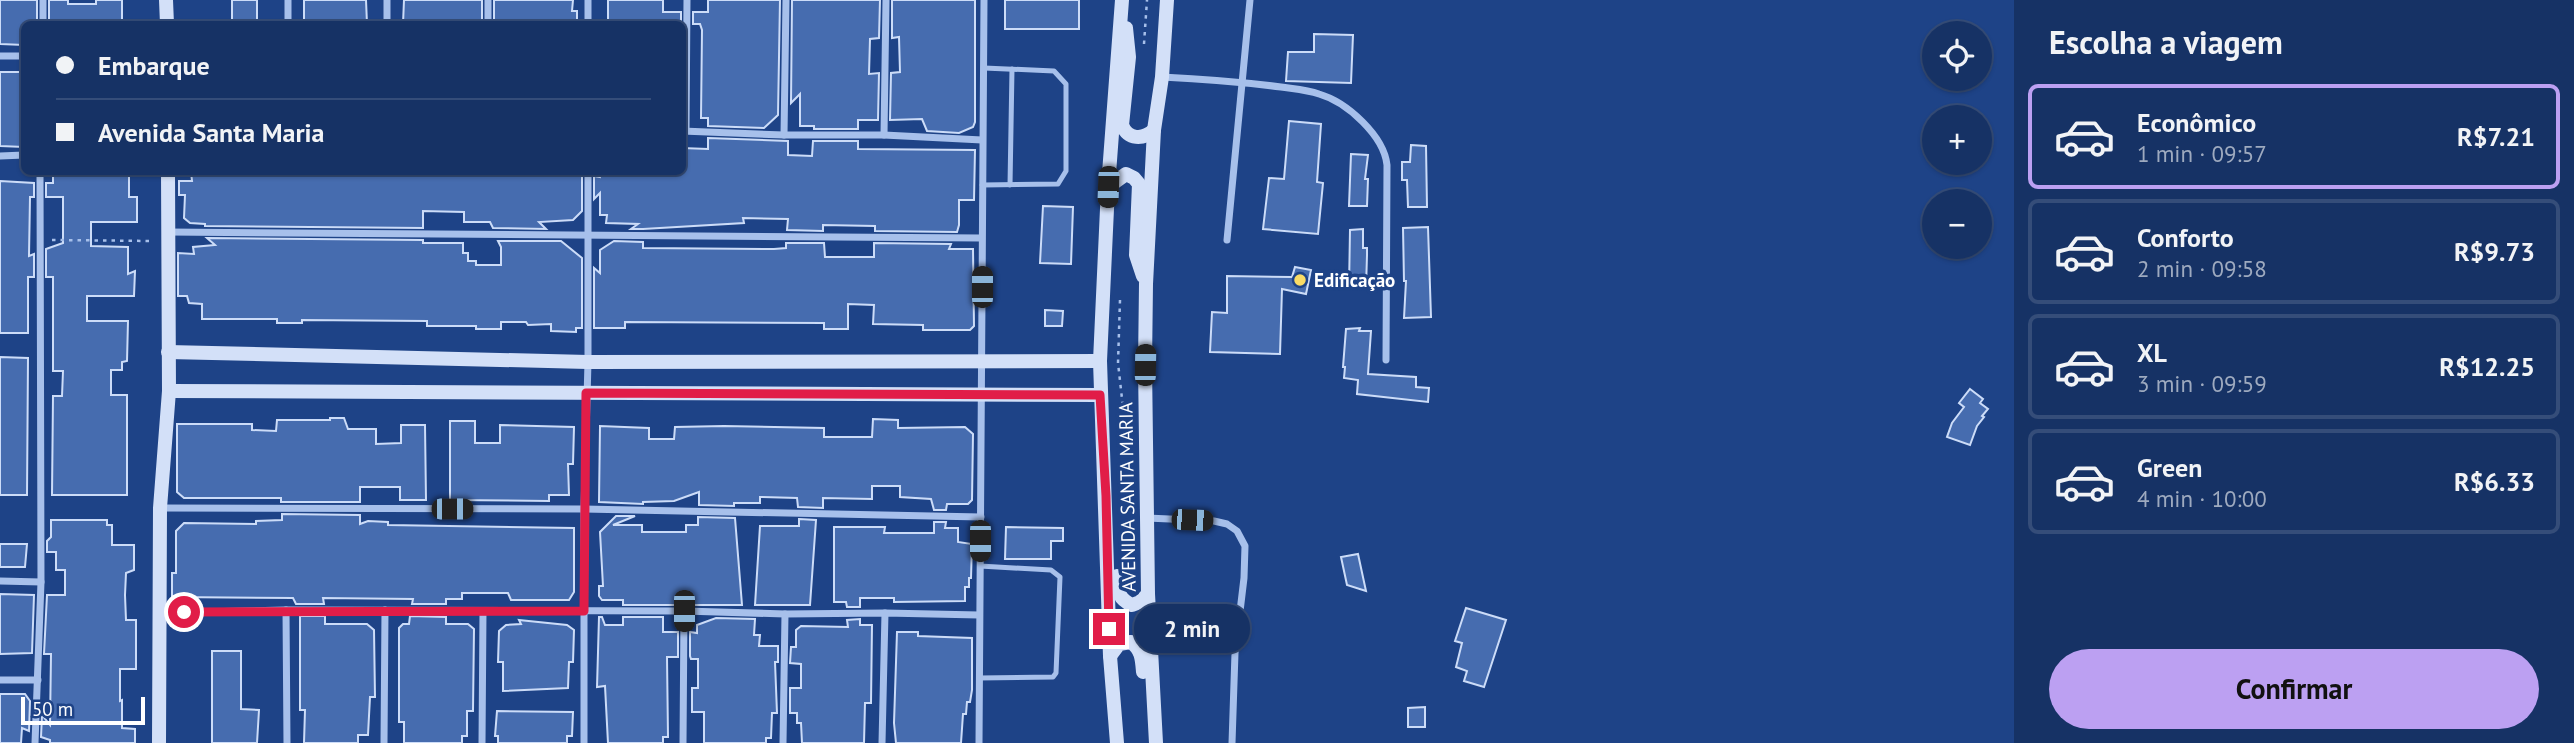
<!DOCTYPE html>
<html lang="pt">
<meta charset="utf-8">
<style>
:root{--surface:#163265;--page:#1f3a6b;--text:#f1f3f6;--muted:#9eaabf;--line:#354d79;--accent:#bca0f2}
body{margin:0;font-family:"PT Sans",sans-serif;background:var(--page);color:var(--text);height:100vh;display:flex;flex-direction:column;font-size:26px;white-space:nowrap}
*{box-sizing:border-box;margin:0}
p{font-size:23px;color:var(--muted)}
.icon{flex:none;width:38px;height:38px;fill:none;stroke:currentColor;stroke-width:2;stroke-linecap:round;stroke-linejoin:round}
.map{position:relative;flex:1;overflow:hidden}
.drawer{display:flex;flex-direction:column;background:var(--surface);width:560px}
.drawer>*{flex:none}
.banner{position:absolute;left:21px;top:21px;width:665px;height:154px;border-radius:10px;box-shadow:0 2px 5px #0004,0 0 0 2px var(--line);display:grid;align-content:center;height:154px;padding:0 35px;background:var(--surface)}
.controls{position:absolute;left:1922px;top:21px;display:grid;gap:14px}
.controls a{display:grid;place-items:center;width:70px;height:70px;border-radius:50%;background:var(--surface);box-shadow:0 2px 5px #0004,0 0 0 2px var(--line);font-size:35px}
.scale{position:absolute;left:21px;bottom:18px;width:124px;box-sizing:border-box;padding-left:7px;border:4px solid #fff;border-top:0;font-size:19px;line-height:24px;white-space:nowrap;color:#fff;-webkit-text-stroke:5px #1e4387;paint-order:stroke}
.end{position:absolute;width:32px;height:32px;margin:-16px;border:9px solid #e11d48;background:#fff;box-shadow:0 0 0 4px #fff}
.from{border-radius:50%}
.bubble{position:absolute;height:49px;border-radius:24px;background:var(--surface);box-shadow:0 2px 5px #0004,0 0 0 2px var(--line);font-size:23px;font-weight:800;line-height:49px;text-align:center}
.car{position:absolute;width:21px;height:42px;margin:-21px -10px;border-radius:9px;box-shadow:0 0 5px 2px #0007;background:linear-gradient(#222 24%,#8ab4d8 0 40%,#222 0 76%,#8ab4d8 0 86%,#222 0)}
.banner b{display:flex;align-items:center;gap:24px;height:66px;font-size:26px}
.banner b+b{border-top:2px solid var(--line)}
.banner i{width:18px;height:18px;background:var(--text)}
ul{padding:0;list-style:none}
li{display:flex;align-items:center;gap:21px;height:105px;margin:0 14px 10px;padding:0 21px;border:4px solid var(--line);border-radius:10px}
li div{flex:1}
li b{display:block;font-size:26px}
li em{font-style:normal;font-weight:800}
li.active{border-color:var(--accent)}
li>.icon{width:63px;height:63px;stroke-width:1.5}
h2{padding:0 35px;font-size:32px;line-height:84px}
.button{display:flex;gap:14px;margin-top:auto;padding:14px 35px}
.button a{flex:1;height:80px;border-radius:42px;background:var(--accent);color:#111;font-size:28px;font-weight:800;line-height:80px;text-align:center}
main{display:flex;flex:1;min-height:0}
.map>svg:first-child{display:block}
.building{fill:#466caf;stroke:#ccdcf8;stroke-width:2}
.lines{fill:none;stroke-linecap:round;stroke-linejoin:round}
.path{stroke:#a7c0eb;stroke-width:2.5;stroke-dasharray:3.5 5;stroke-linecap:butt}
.lane{stroke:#a7c0eb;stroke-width:5}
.street{stroke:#a7c0eb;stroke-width:7}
.secondary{stroke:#d3e0f8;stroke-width:14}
.route{stroke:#e11d48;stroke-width:9}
.poi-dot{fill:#fadc66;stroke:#1e4387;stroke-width:2.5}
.labels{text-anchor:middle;stroke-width:7;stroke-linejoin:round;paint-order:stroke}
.poi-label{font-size:19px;font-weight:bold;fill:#fff;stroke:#1e4387;text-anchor:start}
.street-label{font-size:19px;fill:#fff;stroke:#1e4387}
</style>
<main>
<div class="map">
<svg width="2014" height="743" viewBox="0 0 2014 743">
<rect width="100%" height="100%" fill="#1e4387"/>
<g class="building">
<polygon points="0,0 37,0 37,23 25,23 24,45 0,44"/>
<polygon points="49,0 68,0 68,4 96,4 96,0 122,0 122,23 49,23"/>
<rect x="232" y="0" width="25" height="24"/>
<polygon points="304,0 366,0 367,24 304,24"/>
<polygon points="404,0 482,0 482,24 403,24"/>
<polygon points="494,0 573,0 572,11 577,11 577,24 494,24"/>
<polygon points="608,0 663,0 663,12 681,12 681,24 608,24"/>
<polygon points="708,0 780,0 778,115 764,128 708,126 708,118 701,118 702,30 700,24 693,24 693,12 708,12"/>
<polygon points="792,0 880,0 879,38 870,39 869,74 879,73 878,120 858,120 858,129 814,129 814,126 800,126 800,94 791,103"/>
<polygon points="892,0 975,0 975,122 973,127 959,133 927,131 922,119 890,120 891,73 900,72 899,37 892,38"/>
<rect x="1005" y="0" width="74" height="29"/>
<polygon points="1314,34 1353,35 1351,83 1286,81 1288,52 1314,52"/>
<polygon points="0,72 24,72 24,147 0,146"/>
<polygon points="1289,121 1321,124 1317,182 1323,183 1318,234 1263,229 1269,178 1284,179"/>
<polygon points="708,138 788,141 788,155 812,156 813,141 858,141 858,149 975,150 974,200 959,200 959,225 957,232 875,231 875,226 823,225 823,231 787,230 788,219 743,218 744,223 643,229 631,229 638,224 606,223 607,215 600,215 600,193 594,199 594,176 600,177 601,172 682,172 682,148 708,149"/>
<polygon points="1411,145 1426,146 1427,207 1408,207 1407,180 1402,180 1402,162 1410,162"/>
<polygon points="1351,154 1368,155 1365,179 1368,179 1367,206 1349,206"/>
<polygon points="53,172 129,173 129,197 137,197 137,222 91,222 91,246 128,247 128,274 135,271 134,296 87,296 87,321 128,321 127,361 122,362 122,370 111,370 111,395 127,395 127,495 52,495 53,396 62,396 63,371 53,371 53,277 46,277 46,249 63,243 63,197 46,197 46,183 53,183"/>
<polygon points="191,172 570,172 582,173 582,211 573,220 539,222 546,229 493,228 490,222 464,222 464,212 423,211 423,228 205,226 205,224 190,223 184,218 185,195 179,195 179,181 192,181"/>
<polygon points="0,181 34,183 34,197 30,197 29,256 34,254 34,277 28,277 28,333 0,333"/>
<polygon points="1043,206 1073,207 1071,264 1040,263"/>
<polygon points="1428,227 1431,317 1404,318 1406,281 1404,281 1403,228"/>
<polygon points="1363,229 1363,248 1367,248 1367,255 1366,288 1349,288 1350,230"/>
<polygon points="207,238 423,240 423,243 463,243 463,253 468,253 468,261 476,261 476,265 501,265 501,247 498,241 561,241 582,258 582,328 576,328 576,332 551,331 551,324 528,325 526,322 501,322 501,329 476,329 476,326 427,326 427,321 302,320 302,323 277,323 277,319 202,319 202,304 189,303 187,296 178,296 178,253 194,254 193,247 215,245"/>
<polygon points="614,241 643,242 643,248 774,249 786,248 786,243 824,243 825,257 874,257 874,243 951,244 949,249 973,249 974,326 970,330 923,330 923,325 873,324 874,305 848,304 848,329 824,329 824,323 625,322 625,328 594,328 594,268 600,273 600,250"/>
<polygon points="1295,267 1311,270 1306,294 1282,289 1280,354 1210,352 1212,312 1227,313 1227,276 1292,277"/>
<polygon points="1045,310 1063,311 1062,326 1045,326"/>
<polygon points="1360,328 1359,331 1371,331 1368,374 1416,377 1416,387 1429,388 1428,402 1357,394 1358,380 1344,378 1345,367 1343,367 1346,329"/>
<polygon points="0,357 28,358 27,495 0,495"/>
<polygon points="1970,389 1983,399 1980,403 1988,409 1982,416 1984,417 1977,426 1970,445 1947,437 1952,423 1964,407 1959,403"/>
<polygon points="330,418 344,418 348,429 376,429 376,444 401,443 401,425 425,425 426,500 400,500 400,487 360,487 360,502 281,502 281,498 184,498 177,492 177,424 252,424 252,430 276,431 277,420 330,420"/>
<polygon points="873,419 898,420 898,428 965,427 973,434 972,500 968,504 947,504 946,510 934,510 931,499 900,497 900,486 872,486 872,499 823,498 823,508 798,507 797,498 760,497 760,503 734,503 734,506 699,505 699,492 674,501 643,502 643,504 599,502 600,426 649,428 649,439 674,439 675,427 724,426 824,428 824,437 872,437"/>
<polygon points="450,421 475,421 475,443 500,443 500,425 574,427 573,464 568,464 569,495 549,495 549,501 450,500"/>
<polygon points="282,514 360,515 360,524 368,521 388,522 388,525 574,528 574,592 569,600 511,600 508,593 462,593 462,599 446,599 446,604 412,604 413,599 323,598 324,604 296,604 293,598 172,597 172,573 176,573 176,531 184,523 256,524 256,521 282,520"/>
<polygon points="616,516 635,516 613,525 642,525 642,532 686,532 686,525 698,525 698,517 735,518 742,605 623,605 623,600 602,600 599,596 599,586 603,586 600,532"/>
<polygon points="799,519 816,520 810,605 755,605 760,526 799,526"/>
<polygon points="51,520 107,520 107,525 112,525 112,545 134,545 134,570 126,573 125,595 126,620 136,620 136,669 120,669 120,701 122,700 122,728 135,729 135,743 50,743 50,740 41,737 42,715 50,725 51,654 44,654 47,595 65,595 65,570 56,570 56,552 47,552 47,541 51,537"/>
<polygon points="934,522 946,522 945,528 958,528 958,542 972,544 971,578 969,578 969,587 965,587 965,601 894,602 894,598 860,598 860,607 847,607 846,602 834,602 834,527 885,527 884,533 934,533"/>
<polygon points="1006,527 1063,528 1063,541 1051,541 1051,559 1005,559"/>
<polygon points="0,544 27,544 25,567 0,567"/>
<polygon points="1358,554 1366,591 1347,585 1341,557"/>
<polygon points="0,594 34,595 32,653 0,654"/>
<polygon points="1466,608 1506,620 1484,687 1464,681 1467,671 1456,667 1462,643 1455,641"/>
<polygon points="300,616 325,616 325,624 367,624 374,630 375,697 370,697 368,735 358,735 358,743 304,743 305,710 300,710"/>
<polygon points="410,616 446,617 446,624 468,624 474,629 473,711 467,711 467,736 462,736 462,743 404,743 404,722 399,722 399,628 403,624 409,624"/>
<polygon points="599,617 602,617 605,625 623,625 623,617 663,617 663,632 678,632 678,657 667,657 668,737 663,737 663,743 608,743 605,686 597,687"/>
<polygon points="716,618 755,619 754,635 760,635 759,646 778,646 778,662 775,662 777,713 772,713 771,738 766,738 766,743 704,743 704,712 692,712 692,688 698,688 698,659 691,659 690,656 690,632 697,633 697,625"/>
<polygon points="860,619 860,625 872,625 871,703 865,703 864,743 802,743 801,723 797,723 797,713 790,713 790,688 801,688 801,664 790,663 791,647 796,647 796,630 801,626 848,627 847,620"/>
<polygon points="519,620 567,625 574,630 573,662 569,662 568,688 503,691 503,662 498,662 499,631 506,625 521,624"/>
<polygon points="897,632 918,632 918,636 972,638 972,690 970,702 967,702 966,714 963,714 961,743 896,743 894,723"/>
<polygon points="212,651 241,651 241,709 259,710 257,743 212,743"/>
<polygon points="0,694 25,694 30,701 29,731 22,728 21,743 0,743"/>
<polygon points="1425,707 1425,727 1408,727 1408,708"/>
<polygon points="497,711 573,712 572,736 567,736 567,743 498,743 498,736 495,736"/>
</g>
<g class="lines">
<g class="path">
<polyline points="1144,44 1147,0"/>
<polyline points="52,240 153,241"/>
<polyline points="1120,300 1118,363 1129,461"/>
</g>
<g class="lane">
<polyline points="982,185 1058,184 1066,171 1066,84 1054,71 984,68"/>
<polyline points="1010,185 1012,69"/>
<polyline points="979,678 1053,677 1056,673 1060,577 1051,570 980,566"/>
</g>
<g class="street">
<polyline points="43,24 43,0"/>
<polyline points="288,24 288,0"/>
<polyline points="387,24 387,0"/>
<polyline points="488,24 488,0"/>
<polyline points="588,24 588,0"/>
<polyline points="0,56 24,56"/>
<path d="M1162 77C1202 79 1242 82 1281 87 1294 89 1307 90 1319 94 1347 102 1384 136 1387 165L1386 360"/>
<polyline points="682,131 784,135 884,135 982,140"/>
<polyline points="686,131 687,0"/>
<polyline points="784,135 786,0"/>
<polyline points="884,135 886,0"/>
<polyline points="0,156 24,155"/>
<polyline points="168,232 981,238"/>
<polyline points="1227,240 1250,0"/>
<polyline points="160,508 584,509 981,517"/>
<polyline points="1147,518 1214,521 1227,524 1237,531 1245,546 1244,578 1235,653 1232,743"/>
<polyline points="0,581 41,582"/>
<polyline points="286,610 684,611 785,614 885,613 979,615"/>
<polyline points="158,613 286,610 287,743"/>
<polyline points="0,680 38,680"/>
<polyline points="35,743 41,582 40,172"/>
<polyline points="384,743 385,610"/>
<polyline points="482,743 483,611"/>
<polyline points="584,743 584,509 588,362 588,172"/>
<polyline points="683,743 684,611"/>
<polyline points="783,743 785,614"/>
<polyline points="882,743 885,613"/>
<polyline points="979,743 984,0"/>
</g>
<g class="secondary">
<polyline points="166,0 167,24"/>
<path d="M1126 28 1129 57 1122 125C1128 140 1143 140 1154 130"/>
<polyline points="1108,187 1126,174 1134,178 1139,184 1136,255 1143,276"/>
<polyline points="168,352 588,362 1100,361"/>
<polyline points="169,391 1100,395"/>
<path d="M1117 576C1118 591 1118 599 1132 605L1140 602 1148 594"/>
<path d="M1110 656 1119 644 1131 642C1142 650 1142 660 1143 672"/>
<polyline points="159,743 160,508 169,391 168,172"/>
<polyline points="1117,743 1110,656 1100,361 1108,187 1122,0"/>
<polyline points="1156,743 1148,594 1145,365 1146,284 1154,130 1162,77 1167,0"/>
</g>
</g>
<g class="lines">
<polyline class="route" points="184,612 584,611 586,393 1100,395 1106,496 1109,629"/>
</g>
<circle class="poi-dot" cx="1300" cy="280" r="7"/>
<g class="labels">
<g class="poi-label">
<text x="1314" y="287">Edificação</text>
</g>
<g class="street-label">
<text transform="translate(1127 497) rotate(-91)" y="7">AVENIDA SANTA MARIA</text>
</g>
</g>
</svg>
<div class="controls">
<a><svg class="icon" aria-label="locate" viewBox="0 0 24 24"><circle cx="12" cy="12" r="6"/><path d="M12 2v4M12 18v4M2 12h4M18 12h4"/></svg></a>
<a>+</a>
<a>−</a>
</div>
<div class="scale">50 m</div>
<i class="end from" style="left:184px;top:612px"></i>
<i class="end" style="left:1109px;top:629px"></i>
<div class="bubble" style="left:1134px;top:604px;width:116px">2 min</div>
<i class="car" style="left:1108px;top:187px;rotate:182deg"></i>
<i class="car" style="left:982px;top:287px;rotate:0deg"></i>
<i class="car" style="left:1145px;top:365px;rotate:1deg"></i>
<i class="car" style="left:452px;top:509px;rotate:90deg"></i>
<i class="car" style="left:1192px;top:520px;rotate:92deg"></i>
<i class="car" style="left:980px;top:541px;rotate:180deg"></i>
<i class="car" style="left:684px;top:611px;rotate:180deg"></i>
<div class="banner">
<b><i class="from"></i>Embarque</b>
<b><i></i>Avenida Santa Maria</b>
</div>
</div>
<section class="drawer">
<h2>Escolha a viagem</h2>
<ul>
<li class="active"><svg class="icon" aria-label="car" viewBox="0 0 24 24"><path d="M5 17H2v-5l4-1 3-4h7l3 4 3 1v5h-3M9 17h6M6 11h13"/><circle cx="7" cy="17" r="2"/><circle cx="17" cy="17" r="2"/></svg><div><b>Econômico</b><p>1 min · 09:57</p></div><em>R$7.21</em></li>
<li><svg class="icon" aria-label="car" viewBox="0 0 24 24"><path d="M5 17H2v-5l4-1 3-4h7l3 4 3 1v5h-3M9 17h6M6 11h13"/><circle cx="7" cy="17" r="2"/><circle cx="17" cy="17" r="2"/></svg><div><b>Conforto</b><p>2 min · 09:58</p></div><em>R$9.73</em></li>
<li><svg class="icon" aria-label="car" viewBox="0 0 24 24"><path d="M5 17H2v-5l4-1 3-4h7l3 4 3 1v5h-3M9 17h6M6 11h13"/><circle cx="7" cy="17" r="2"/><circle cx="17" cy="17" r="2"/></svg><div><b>XL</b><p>3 min · 09:59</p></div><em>R$12.25</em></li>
<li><svg class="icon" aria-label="car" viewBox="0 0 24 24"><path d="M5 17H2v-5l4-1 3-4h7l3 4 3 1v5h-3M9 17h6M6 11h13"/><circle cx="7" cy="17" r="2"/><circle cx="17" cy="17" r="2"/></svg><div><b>Green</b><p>4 min · 10:00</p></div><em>R$6.33</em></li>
</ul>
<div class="button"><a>Confirmar</a></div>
</section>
</main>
